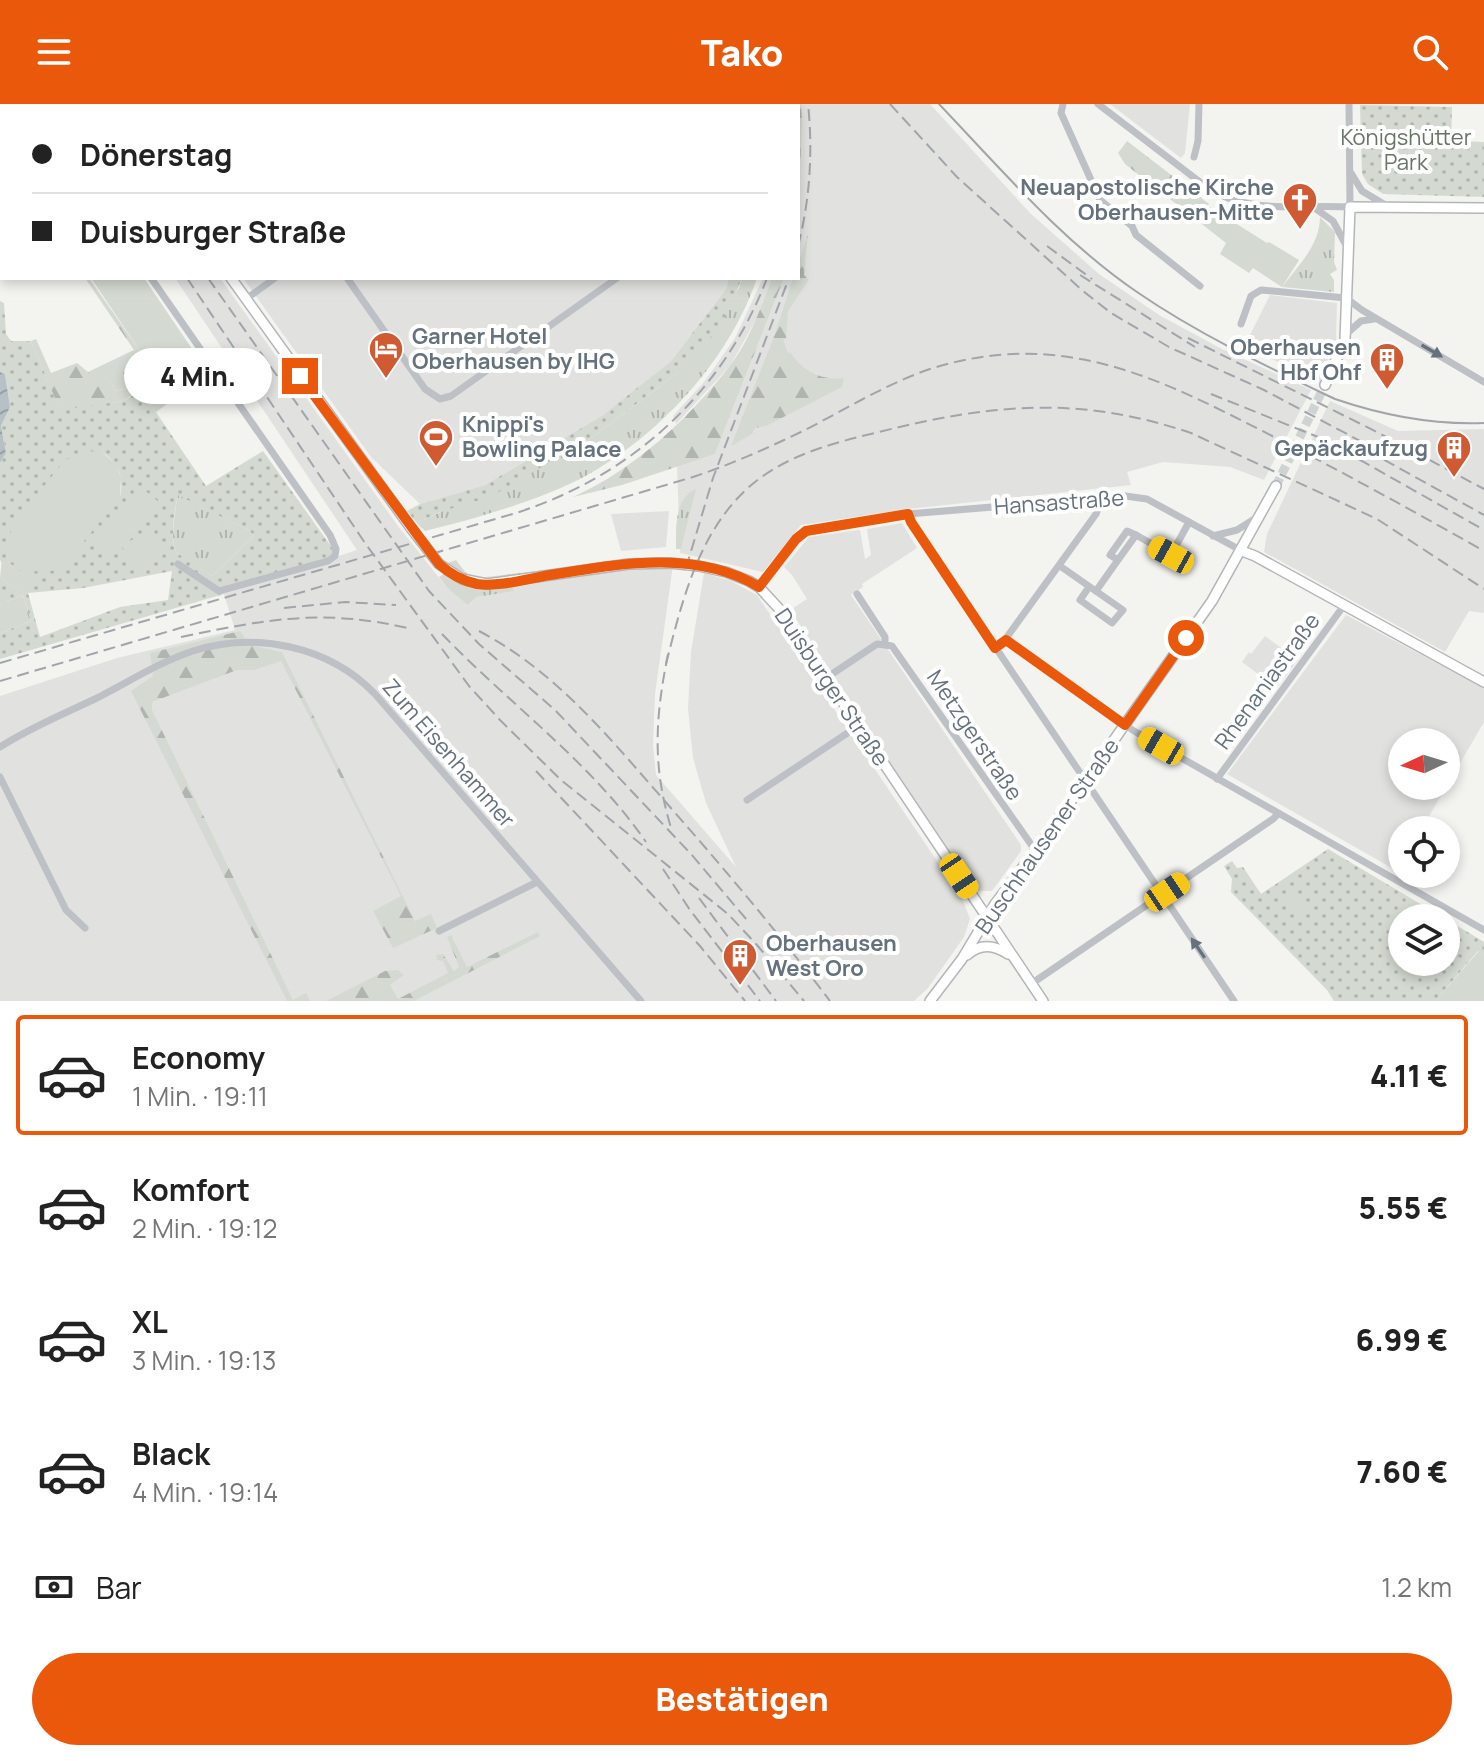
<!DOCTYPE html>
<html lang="de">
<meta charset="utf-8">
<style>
:root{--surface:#fff;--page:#f6f6f6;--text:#222;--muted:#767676;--line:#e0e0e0;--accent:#ea580c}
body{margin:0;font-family:Manrope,sans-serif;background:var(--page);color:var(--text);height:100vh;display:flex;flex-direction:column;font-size:30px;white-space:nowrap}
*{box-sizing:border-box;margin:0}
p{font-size:26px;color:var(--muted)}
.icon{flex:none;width:44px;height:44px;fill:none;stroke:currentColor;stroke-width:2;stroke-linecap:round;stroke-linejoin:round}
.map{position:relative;height:897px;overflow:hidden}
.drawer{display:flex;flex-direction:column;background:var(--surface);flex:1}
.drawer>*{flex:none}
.guide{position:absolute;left:0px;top:0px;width:800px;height:176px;box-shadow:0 4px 12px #0003;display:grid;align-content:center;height:176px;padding:0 32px;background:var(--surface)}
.needle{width:52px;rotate:266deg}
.fabs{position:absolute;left:1388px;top:624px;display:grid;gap:16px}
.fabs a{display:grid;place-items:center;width:72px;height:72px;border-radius:50%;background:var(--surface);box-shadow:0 4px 12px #0003;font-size:40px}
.end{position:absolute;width:36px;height:36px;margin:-18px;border:10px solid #ea580c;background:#fff;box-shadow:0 0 0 4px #fff}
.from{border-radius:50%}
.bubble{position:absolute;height:56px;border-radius:28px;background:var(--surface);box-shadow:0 4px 12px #0003;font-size:26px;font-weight:800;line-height:56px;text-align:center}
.car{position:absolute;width:24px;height:48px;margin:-24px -12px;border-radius:10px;box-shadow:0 0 6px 2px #0007;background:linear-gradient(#f5c518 24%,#345 0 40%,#f5c518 0 76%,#345 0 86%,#f5c518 0)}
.guide b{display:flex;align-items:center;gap:28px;height:76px;font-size:30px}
.guide b+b{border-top:2px solid var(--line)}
.guide i{width:20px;height:20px;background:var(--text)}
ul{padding:14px 0 0;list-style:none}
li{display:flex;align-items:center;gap:24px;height:120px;margin:0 16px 12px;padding:0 16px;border:4px solid transparent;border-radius:8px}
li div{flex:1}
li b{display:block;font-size:30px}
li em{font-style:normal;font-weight:800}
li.selected{border-color:var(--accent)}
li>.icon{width:72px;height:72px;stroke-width:1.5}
.pay{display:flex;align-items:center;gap:20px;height:88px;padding:0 32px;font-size:30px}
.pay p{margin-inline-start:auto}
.primary-button{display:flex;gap:16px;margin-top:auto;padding:16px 32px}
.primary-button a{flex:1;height:92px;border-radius:48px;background:var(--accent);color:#fff;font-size:32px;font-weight:800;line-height:92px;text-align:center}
header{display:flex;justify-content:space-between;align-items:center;height:104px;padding:0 32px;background:var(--accent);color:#fff;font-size:36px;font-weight:800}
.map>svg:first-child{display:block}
.built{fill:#e1e2e0;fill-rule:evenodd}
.grass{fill:url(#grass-tufts)}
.forest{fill:url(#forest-firs)}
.park{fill:url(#park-dots);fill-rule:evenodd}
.pitch{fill:#d4dad1}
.water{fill:url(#water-waves)}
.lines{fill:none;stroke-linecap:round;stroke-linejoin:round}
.major-tunnel{stroke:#d0d3d4;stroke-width:9;stroke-dasharray:9 4.5;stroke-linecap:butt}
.major-casing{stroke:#b3b6b9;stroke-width:12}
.minor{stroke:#bdc0c4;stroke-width:7}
.major{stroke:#fff;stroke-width:9}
.tram{stroke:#a1a5aa;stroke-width:2}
.rail{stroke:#a1a5aa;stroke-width:2;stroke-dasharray:12 6;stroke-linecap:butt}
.major-bridge-casing{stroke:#b3b6b9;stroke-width:12;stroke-linecap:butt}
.major-bridge{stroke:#fff;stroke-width:9}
.oneway{fill:#65727e}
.route{stroke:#ea580c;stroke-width:10}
.labels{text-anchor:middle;stroke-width:8;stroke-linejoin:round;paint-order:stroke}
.park-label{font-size:22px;fill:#677663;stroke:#fff}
.poi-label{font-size:22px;font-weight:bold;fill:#65727e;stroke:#fff;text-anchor:end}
.street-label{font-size:22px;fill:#65727e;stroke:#fff}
</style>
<header><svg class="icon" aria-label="menu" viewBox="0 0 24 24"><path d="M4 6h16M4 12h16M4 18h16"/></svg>Tako<svg class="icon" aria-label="search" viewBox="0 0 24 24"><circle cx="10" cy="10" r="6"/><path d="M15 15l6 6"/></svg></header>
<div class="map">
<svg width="1484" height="897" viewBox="0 0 1484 897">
<defs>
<pattern id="grass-tufts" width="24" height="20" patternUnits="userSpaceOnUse" patternTransform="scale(2)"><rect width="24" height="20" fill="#d4dad1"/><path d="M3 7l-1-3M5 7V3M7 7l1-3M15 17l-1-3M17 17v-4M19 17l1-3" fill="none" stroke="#b0b5af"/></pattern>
<pattern id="forest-firs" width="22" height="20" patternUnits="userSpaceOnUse" patternTransform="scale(2)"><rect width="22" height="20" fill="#d4dad1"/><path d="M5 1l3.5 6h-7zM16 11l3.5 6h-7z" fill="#b0b5af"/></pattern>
<pattern id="park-dots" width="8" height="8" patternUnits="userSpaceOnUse" patternTransform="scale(2)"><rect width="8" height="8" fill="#d4dad1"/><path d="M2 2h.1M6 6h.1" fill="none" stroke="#b0b5af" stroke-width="1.8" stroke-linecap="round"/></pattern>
<pattern id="water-waves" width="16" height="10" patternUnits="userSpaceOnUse" patternTransform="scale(2)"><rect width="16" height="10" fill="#b7c0c5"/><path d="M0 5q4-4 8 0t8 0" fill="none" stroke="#98a0a5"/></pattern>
</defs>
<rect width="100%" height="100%" fill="#f3f3f0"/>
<g class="built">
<polygon points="229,0 713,0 715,2 230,2"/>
<polygon points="801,0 930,0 1031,110 1099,170 1159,211 1222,245 1311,286 1264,376 1230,363 1163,358 1127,368 1131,381 908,405 801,421 763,468 680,449 677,361 715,350 784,174 798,174"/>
<polygon points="1110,0 1190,0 1185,49 1181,54"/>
<polygon points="175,174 220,174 398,422 448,485 469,501 477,493 513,487 511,479 594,466 673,461 655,590 653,641 656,671 736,763 706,699 693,654 688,605 691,548 704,469 731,477 757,491 962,794 970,815 964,833 928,884 914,897 0,897 0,592 117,554 235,526 224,490 357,446"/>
<polygon points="243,174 729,174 726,185 671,257 603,312 485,381 420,400 371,353"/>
<polygon points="763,174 772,174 758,212 730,262 676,320 673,312 704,278 735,234"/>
<polygon points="1270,191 1337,199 1336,236 1320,280 1245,241"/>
<polygon points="1330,297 1398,327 1484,325 1484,509 1469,507 1445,548 1264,448 1267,430"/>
<polygon points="669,407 666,443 621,447 611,410"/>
<polygon points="902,419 917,444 862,480 863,483 851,491 1021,741 1021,747 992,787 975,787 790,506 807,495 792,471 784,463 809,433 860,426 865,455 871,451 867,425"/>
<path d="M1346 511 1484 584V618L1421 726H1402V757L1397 767 1227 670ZM1402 638H1446V682H1402Z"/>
<polygon points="1265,532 1298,556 1277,584 1242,558 1249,548 1251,550"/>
</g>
<g class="grass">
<path d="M1320 113 1335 128 1334 158 1337 166 1330 170 1334 176V188L1282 183C1298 162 1320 141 1320 113Z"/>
<path d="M742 174H757C729 257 658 333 582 374 537 397 474 415 425 427L417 419 539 362 590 335 677 269 739 184Z"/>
<polygon points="138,244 158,272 147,279 116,287 104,268 89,274 88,268"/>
<path d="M696 385 681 445H676C676 425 674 394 696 385Z"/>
<path d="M178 390 250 427 254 432 212 472C206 468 180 453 178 450 168 439 176 403 178 390Z"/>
<polygon points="657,453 657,457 511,479 514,487 477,493 468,501 448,485 439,473 445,469 438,462 456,456 466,469 478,474"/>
<polygon points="23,491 31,517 0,529 0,500"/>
</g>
<g class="forest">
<polygon points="797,0 801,0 802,16 798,114"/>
<polygon points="1127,37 1209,100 1198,117 1125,60 1118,49"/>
<path d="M808 130 804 171 809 176 788 207 786 235 783 236 788 249 790 248C803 267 821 277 844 274L842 283 766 322 755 324 752 330 731 342 775 230 793 174H798V160Z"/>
<polygon points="85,174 89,174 138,244 134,246"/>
<path d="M772 174H784L715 350 622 381 573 393C635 365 687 316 729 263 749 237 761 204 772 174Z"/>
<polygon points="36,235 51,269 77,259 88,268 90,273 104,267 116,287 147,279 124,297 60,307 31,237"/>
<polygon points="240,527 250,541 282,548 415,817 431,810 437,824 393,844 373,807 401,792 281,557 255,566 237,566 152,598 152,606 293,896 306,889 310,897 287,897 131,587 153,572 150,549"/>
<polygon points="538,828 540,832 414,897 326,897 385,867 398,866 404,871 390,881 398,895 448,869 443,857 437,856 436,851 443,850 454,867 459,863 447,833 451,831 467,863"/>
</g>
<g class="park">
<polygon points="1360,1 1452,3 1451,37 1484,38 1484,93 1383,90 1368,80 1362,70"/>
<polygon points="729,174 742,174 728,207 711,233 677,269 590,335 490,393 440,408 417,419 407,407 420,400 485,381 602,312 671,257 726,185"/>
<path d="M0 197 4 199 6 230 11 237H31L60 306 124 297 141 286 206 382 263 347 338 452 224 490 0 555V529L31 517 23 491 0 500V474L21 488 0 456V359L6 349 1 322 10 303 5 270 0 268ZM102 348C119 359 124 373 120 393ZM140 383 136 428 132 424 94 439ZM178 391 250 427 254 432 212 472C205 467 182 453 178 450 168 439 175 404 178 391ZM172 467 168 496 120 503 40 533 28 489 83 484Z"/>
<polygon points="1328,745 1444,814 1402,814 1402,858 1446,858 1446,815 1484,838 1484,852 1478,847 1435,897 1334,897 1327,886 1231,788 1232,775 1224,762 1232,757 1237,764 1243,763 1261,790"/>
</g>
<g class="pitch">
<polygon points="1208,102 1267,139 1269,138 1299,156 1282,183 1253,164 1249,169 1220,150 1226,139 1198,117"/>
<polygon points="91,174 144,174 209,270 156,308 141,286 157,272"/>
<polygon points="86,347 102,348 116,360 121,374 120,393 63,463 45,469 25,465 15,455 10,445 11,423 65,356"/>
<polygon points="140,382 161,400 136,428 131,424 108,452 93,439"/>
<polygon points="150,423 167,448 139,468 122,443"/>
<polygon points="2,454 32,474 22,489 0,474"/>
<polygon points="1295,788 1309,806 1297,814 1284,796"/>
<polygon points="1479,847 1484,852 1484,897 1435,897"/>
</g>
<polygon class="water" points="0,268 5,270 10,303 1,322 6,349 0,359"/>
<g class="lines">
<polyline class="major-tunnel" points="1276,382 1325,281"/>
<defs>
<g id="major">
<polyline points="115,0 116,2"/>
<polyline points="231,174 411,424"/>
<polyline points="1325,281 1345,236 1350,103 1484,104"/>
<polyline points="1242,447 1255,452 1484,578"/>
<polyline points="439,460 462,475 487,480 629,460 670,459 699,462 726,468 749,477 759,483 783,509 1043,897"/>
<path d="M967 851C981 839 994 841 1008 850"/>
<polyline points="930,897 962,855 995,800 1042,738 1212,497 1276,382"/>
</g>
</defs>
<use href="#major" class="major-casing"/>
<g class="minor">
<polyline points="14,0 15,2"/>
<polyline points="342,0 344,2"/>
<polyline points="575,0 576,2"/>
<polyline points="1063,0 1061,9 1100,96 1132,122 1136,131 1200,182"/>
<path d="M1098 0 1209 85C1251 111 1304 100 1350 103L1349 0"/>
<polyline points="304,2 306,0"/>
<polyline points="453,2 455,0"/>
<polyline points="1194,53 1198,37 1199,0"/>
<polyline points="1351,69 1362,87 1387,102"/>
<polyline points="1313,103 1333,117 1347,143"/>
<polyline points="151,174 330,431 336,445 335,452 328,457 219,487 178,460"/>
<polyline points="347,174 425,285 440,295 451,292 617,174"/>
<polyline points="246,195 275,174"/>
<polyline points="1241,220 1251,192 1261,186 1346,194 1362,206 1484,278"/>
<polyline points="1345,231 1361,217 1374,215"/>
<polyline points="908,410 911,418 1234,897"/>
<polyline points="1136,431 1171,451 1189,418"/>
<polyline points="1213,432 1237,426 1256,414"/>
<polyline points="1060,462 1123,506 1112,519 1080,496 1089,483"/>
<polyline points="759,483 796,435 813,425 908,410 1125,392 1147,395 1242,447"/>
<polyline points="1096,487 1118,456 1110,451 1127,427 1136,431 1118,456"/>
<polyline points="857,490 885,533 885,539"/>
<polyline points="1006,536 1134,627 1484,826"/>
<polyline points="1004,537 1096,410 1102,395"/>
<polyline points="826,574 877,540 892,542 1035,746"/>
<path d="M0 643C31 623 66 609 99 593 130 577 160 558 193 547 256 527 329 542 375 590L641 897"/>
<polyline points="0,673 66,806 85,824"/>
<polyline points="1217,675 1345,500"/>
<polyline points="747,696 858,622"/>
<polyline points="439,827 537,778"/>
<polyline points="1031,880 1273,715 1278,710"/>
</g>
<use href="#major" class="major"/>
<path class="tram" d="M939 0C1001 65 1062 137 1137 188 1198 230 1268 263 1335 295 1382 311 1434 321 1484 319"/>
<g class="rail">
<polyline points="39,0 41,2"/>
<polyline points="64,0 66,2"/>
<polyline points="792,0 792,2"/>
<polyline points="890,0 957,73 1083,187 1111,209 1169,243 1264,286 1379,347"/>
<path d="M798 142C810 96 813 47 808 0"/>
<polyline points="1047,142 1092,175"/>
<polyline points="1080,171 1195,243"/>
<polyline points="187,174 365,439 469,582 500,616 561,676 728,810 757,841 804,897"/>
<polyline points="208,174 429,487 479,540 555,606 691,750 747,816"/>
<polyline points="1188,234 1379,329 1484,385"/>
<polyline points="1211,290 1323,335 1484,426"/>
<polyline points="1368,347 1484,411"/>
<polyline points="686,464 713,374 789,174"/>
<polyline points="284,504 345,498 396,501"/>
<path d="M479 527C555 567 607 631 663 695 721 761 777 827 830 897"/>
<path d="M442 530C509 600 591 658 646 738"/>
<path d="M181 533C268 515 323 504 412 525"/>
<path d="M668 550C655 615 652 663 672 727"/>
<path d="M0 559 516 409C632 372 724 288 767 174"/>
<path d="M666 560C679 509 693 451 726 408 764 357 820 342 879 328 991 300 1079 291 1191 329L1377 415 1484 485"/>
<path d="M0 577 693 373C732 360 768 344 805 326 846 305 886 280 930 265 1063 223 1161 275 1276 334 1346 370 1415 408 1484 447"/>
<polyline points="536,667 700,842 745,897"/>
<polyline points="663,765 690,806 760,897"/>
<polyline points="699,794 776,897"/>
</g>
<defs>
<polyline id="major-bridge" points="411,424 439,460"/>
</defs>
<use href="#major-bridge" class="major-bridge-casing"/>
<use href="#major-bridge" class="major-bridge"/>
</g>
<defs><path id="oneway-solid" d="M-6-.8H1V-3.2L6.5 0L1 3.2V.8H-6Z" transform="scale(2)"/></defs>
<g class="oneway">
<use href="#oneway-solid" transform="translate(1432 247) rotate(30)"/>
<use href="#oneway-solid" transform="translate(1198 844) rotate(-124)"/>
</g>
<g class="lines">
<path class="route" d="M300 272 439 460C450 470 462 477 477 480 500 483 526 475 550 471 618 460 696 445 759 483L796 435 806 427 908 410 911 418 995 544 1006 536 1125 621 1186 534"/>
</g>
<defs>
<symbol id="church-pin" viewBox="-11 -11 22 30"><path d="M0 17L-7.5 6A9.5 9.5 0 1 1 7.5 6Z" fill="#d05b33" stroke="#fff"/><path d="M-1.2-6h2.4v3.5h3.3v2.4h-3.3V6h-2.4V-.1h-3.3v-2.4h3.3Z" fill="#fff"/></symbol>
<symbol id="hotel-pin" viewBox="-11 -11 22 30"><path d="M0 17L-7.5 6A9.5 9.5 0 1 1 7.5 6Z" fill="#d05b33" stroke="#fff"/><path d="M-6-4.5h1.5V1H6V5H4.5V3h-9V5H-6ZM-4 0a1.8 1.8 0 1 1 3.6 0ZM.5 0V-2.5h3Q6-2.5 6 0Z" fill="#fff"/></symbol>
<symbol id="building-pin" viewBox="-11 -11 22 30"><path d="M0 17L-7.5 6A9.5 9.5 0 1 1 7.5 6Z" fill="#d05b33" stroke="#fff"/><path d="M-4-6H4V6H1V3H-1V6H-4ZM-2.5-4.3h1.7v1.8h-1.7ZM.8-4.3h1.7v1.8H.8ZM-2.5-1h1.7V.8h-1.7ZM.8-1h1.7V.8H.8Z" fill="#fff"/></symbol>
<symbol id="stadium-pin" viewBox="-11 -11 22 30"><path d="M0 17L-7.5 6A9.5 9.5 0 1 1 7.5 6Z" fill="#d05b33" stroke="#fff"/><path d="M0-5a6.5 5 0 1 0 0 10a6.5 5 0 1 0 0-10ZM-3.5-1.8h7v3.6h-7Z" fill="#fff"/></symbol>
</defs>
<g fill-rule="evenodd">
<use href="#church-pin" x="1280" y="76" width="40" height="54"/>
<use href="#hotel-pin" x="366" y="225" width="40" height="54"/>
<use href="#building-pin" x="1367" y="236" width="40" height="54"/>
<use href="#stadium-pin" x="416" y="313" width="40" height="54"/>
<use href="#building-pin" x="1434" y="324" width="40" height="54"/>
<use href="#building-pin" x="720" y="832" width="40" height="54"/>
</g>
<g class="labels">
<g class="park-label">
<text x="1406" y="41">Königshütter<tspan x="1406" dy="25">Park</tspan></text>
</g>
<g class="poi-label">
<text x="1274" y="91">Neuapostolische Kirche<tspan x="1274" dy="25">Oberhausen-Mitte</tspan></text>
<text x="412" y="240" text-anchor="start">Garner Hotel<tspan x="412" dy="25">Oberhausen by IHG</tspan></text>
<text x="1361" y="251">Oberhausen<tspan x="1361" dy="25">Hbf Ohf</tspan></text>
<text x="462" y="328" text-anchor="start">Knippi's<tspan x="462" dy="25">Bowling Palace</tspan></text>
<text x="1428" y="352">Gepäckaufzug</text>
<text x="766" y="847" text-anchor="start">Oberhausen<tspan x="766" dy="25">West Oro</tspan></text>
</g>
<g class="street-label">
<text transform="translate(1059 398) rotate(-4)" y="8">Hansastraße</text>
<text transform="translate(1267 577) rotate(-54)" y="8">Rhenaniastraße</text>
<text transform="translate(832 583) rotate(56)" y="8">Duisburger Straße</text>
<text transform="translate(975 631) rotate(56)" y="8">Metzgerstraße</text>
<text transform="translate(449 649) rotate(49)" y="8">Zum Eisenhammer</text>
<text transform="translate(1047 732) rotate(-55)" y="8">Buschhausener Straße</text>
</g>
</g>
</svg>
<div class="fabs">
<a><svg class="needle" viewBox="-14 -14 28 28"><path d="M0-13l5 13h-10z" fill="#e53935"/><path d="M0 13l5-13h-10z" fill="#767676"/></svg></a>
<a><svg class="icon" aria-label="locate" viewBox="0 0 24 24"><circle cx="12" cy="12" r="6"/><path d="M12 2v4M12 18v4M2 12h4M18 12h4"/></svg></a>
<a><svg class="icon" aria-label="layers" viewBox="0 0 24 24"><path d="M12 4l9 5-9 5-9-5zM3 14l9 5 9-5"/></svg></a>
</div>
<i class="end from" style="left:1186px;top:534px"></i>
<i class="end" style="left:300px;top:272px"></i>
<div class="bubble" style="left:124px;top:244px;width:148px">4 Min.</div>
<i class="car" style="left:1171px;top:451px;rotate:299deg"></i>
<i class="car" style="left:1161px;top:642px;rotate:300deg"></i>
<i class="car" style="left:959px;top:772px;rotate:146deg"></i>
<i class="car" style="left:1167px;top:788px;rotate:56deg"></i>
<div class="guide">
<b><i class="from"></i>Dönerstag</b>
<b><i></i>Duisburger Straße</b>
</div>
</div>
<section class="drawer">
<ul>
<li class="selected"><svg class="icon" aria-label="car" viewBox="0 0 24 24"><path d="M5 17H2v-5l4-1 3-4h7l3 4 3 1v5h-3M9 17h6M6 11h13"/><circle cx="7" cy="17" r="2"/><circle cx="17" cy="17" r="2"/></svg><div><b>Economy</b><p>1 Min. · 19:11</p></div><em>4.11 €</em></li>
<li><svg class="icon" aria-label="car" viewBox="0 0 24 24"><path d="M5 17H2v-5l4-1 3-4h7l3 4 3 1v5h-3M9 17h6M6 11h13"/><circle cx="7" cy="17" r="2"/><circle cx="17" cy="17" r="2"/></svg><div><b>Komfort</b><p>2 Min. · 19:12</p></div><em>5.55 €</em></li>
<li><svg class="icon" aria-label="car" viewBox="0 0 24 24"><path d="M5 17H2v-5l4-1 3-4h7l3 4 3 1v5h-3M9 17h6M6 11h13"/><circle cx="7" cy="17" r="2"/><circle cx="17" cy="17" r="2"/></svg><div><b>XL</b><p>3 Min. · 19:13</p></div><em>6.99 €</em></li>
<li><svg class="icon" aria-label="car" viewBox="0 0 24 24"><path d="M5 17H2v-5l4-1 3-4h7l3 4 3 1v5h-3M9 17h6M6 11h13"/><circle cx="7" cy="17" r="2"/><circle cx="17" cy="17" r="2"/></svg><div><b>Black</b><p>4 Min. · 19:14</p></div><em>7.60 €</em></li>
</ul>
<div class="pay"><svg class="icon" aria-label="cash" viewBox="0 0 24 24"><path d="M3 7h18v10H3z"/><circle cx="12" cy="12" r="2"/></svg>Bar<p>1.2 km</p></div>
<div class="primary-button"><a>Bestätigen</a></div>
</section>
